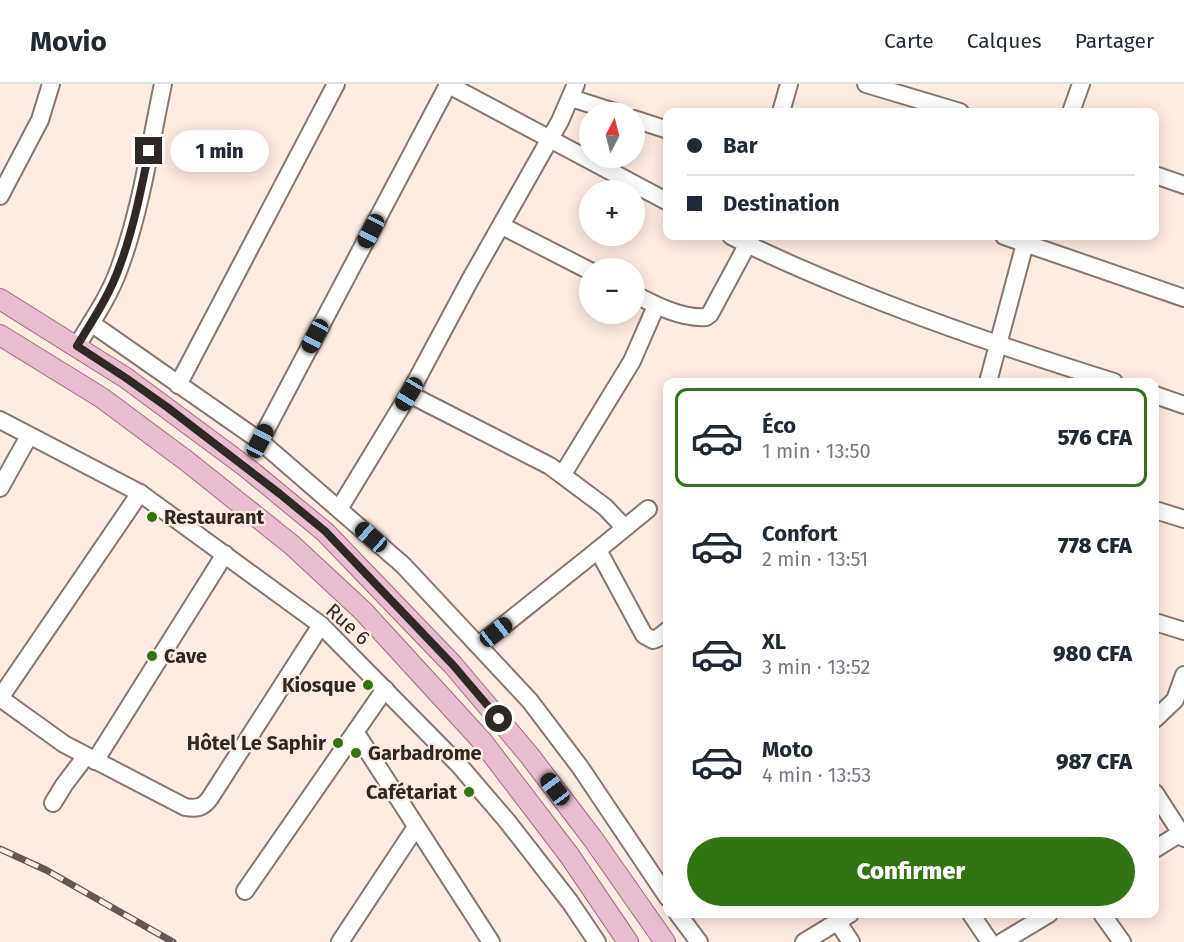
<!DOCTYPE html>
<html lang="fr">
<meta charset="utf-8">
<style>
:root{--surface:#fff;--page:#f2f2f3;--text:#1f2937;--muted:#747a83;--line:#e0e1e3;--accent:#317412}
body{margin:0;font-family:"Fira Sans",sans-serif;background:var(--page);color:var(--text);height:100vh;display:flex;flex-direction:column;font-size:22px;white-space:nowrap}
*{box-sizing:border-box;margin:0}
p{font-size:20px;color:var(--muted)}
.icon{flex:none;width:33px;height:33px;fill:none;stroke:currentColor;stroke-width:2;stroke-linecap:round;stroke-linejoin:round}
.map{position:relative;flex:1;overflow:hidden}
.side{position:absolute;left:663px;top:294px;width:496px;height:540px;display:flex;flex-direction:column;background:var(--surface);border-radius:12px;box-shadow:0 3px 15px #0003}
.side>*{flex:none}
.hud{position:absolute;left:663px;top:24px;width:496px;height:132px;border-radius:12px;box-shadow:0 3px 15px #0003;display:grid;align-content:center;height:132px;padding:0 24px;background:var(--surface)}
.needle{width:39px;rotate:7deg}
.controls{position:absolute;left:579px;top:18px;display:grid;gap:12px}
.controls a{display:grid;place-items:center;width:66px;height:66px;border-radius:50%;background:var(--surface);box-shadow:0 3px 15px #0003;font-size:30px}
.end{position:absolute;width:27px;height:27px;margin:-14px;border:8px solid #2f2825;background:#fff;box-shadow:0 0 0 3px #fff}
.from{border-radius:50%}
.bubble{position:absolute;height:42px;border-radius:21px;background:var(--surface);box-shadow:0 3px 15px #0003;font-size:20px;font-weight:800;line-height:42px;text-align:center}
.car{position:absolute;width:18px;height:36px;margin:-18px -9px;border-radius:8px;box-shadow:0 0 4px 2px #0007;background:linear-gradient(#222 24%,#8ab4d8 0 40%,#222 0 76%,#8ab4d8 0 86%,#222 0)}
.hud b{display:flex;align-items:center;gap:21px;height:57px;font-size:22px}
.hud b+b{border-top:2px solid var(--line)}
.hud i{width:15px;height:15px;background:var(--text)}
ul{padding:10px 0 0;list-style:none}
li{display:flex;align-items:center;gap:18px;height:99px;margin:0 12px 9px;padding:0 12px;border:3px solid transparent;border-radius:12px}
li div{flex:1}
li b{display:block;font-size:22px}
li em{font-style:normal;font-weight:800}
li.current{border-color:var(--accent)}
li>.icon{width:54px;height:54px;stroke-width:1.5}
.primary-button{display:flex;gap:12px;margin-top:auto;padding:12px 24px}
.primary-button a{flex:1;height:69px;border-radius:36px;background:var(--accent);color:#fff;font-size:24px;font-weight:800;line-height:69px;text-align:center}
header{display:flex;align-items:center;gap:36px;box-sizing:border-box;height:84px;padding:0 30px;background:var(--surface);border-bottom:2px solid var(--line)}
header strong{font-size:28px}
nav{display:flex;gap:33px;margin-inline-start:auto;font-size:21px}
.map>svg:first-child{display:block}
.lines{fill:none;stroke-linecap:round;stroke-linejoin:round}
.minor-casing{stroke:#87776f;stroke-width:20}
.major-casing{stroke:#9f6c7f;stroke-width:22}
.minor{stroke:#fff;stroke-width:16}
.major{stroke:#eabcd0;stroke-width:20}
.rail-casing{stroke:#625854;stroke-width:7}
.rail{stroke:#feece3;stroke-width:4.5;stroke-dasharray:14;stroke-linecap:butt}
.route{stroke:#2f2825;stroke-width:8}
.poi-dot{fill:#317412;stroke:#feece3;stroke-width:2}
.labels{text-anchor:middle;stroke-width:4.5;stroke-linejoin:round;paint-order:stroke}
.poi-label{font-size:20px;font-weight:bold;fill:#2f2825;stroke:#feece3;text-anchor:start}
.street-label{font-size:20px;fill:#2f2825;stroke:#feece3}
</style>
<header>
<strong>Movio</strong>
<nav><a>Carte</a><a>Calques</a><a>Partager</a></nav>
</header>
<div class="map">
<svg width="1184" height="858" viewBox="0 0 1184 858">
<rect width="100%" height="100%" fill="#feece3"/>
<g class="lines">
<defs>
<g id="minor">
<polyline points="447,0 668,118"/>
<polyline points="866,0 960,28"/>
<polyline points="571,14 615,28"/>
<polyline points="781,28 789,0"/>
<polyline points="1071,28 1081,0"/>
<polyline points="634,35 668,46"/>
<polyline points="1155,91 1184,101"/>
<polyline points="0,112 40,36 51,0"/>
<polyline points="502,142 590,187"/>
<path d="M731 152C768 171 808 188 847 204 935 240 1024 270 1114 298"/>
<polyline points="1004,152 1184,214"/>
<path d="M634 210C655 221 682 235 706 233L710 230 752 152"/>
<polyline points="91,239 260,357 403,481 530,617 580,683 668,814"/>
<path d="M77 262C92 237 109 213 119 185 141 126 150 61 163 0"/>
<polyline points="988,298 1027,152"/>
<polyline points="178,301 336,0"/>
<polyline points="409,310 550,382 605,423 624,443"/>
<polyline points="1155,311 1184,321"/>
<polyline points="0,336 140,409 321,541 459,681 507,737 570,818 597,858"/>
<polyline points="260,357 448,1"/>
<polyline points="563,390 632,277 656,222"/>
<polyline points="0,404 29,352"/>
<polyline points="339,425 409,310 470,196 560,37 576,0"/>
<polyline points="1155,426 1184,435"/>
<polyline points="598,466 644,551 653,556 658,554 668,546"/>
<polyline points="1155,538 1184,547"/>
<polyline points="479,561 598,466 648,425"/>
<path d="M0 614 64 660 185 723C196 725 203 724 210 714L321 541"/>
<polyline points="0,614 140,409"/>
<polyline points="1155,635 1175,616 1184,591"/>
<polyline points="356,649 491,858"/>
<polyline points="95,677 225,470"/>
<polyline points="1155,709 1184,754"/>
<polyline points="53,719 64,701 86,672"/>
<polyline points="1155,765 1184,747"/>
<polyline points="245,807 385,605"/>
<polyline points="678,830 699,858"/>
<polyline points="971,830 990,858"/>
<polyline points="1102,830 1122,858"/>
<polyline points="837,837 851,858"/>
<polyline points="340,858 416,743"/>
<polyline points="804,858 850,830"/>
<polyline points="1002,858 1049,830"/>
</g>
<g id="major">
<polyline points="0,215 126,294 246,383 325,448 453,581 529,671 593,755 665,858"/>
<polyline points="0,251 102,314 188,378 292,461 363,527 482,657 569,771 628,858"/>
</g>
</defs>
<use href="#minor" class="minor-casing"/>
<use href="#major" class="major-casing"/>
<use href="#minor" class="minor"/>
<use href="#major" class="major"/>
<defs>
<polyline id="rail" points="0,765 46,786 173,858"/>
</defs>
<use href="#rail" class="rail-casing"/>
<use href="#rail" class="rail"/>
</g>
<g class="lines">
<path class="route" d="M149 67C141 106 133 147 119 184 109 212 92 237 77 262L126 294 167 323 280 410 325 447 453 581 499 635"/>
</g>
<g class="poi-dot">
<circle cx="152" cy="433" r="6"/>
<circle cx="152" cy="572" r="6"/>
<circle cx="368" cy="601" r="6"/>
<circle cx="338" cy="659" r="6"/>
<circle cx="356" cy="669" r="6"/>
<circle cx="469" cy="708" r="6"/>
</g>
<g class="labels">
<g class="poi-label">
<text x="164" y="440">Restaurant</text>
<text x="164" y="579">Cave</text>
<text x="356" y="608" text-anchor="end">Kiosque</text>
<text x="326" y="666" text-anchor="end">Hôtel Le Saphir</text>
<text x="368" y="676">Garbadrome</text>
<text x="457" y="715" text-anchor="end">Cafétariat</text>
</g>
<g class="street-label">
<text transform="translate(348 540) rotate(42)" y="7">Rue 6</text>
</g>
</g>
</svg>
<div class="controls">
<a><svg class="needle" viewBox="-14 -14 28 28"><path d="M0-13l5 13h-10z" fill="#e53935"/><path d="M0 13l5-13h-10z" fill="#747a83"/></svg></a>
<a>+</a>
<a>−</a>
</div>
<i class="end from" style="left:499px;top:635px"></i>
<i class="end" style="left:149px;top:67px"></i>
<div class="bubble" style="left:170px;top:46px;width:99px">1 min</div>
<i class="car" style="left:371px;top:147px;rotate:208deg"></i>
<i class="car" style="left:315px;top:252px;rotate:208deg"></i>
<i class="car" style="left:409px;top:310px;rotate:211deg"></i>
<i class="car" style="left:260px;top:357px;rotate:28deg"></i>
<i class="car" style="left:371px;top:453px;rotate:311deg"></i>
<i class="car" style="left:496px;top:548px;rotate:52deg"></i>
<i class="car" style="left:555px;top:705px;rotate:323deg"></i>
<div class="hud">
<b><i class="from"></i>Bar</b>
<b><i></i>Destination</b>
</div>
<section class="side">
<ul>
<li class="current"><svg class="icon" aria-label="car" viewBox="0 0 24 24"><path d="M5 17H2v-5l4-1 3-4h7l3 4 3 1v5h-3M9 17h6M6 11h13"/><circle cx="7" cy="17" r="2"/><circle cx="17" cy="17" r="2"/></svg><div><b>Éco</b><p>1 min · 13:50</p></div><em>576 CFA</em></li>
<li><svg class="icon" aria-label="car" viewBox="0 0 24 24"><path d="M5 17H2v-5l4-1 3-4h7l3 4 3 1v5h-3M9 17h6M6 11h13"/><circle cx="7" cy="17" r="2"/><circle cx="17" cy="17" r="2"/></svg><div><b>Confort</b><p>2 min · 13:51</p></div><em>778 CFA</em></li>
<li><svg class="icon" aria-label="car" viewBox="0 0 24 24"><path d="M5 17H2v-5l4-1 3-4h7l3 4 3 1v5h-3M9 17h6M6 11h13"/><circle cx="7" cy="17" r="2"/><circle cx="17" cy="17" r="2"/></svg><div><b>XL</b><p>3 min · 13:52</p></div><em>980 CFA</em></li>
<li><svg class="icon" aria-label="car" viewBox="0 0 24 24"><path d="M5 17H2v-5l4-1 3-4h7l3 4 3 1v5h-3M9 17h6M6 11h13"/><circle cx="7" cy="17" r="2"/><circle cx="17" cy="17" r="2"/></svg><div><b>Moto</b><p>4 min · 13:53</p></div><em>987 CFA</em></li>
</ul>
<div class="primary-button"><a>Confirmer</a></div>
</section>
</div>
